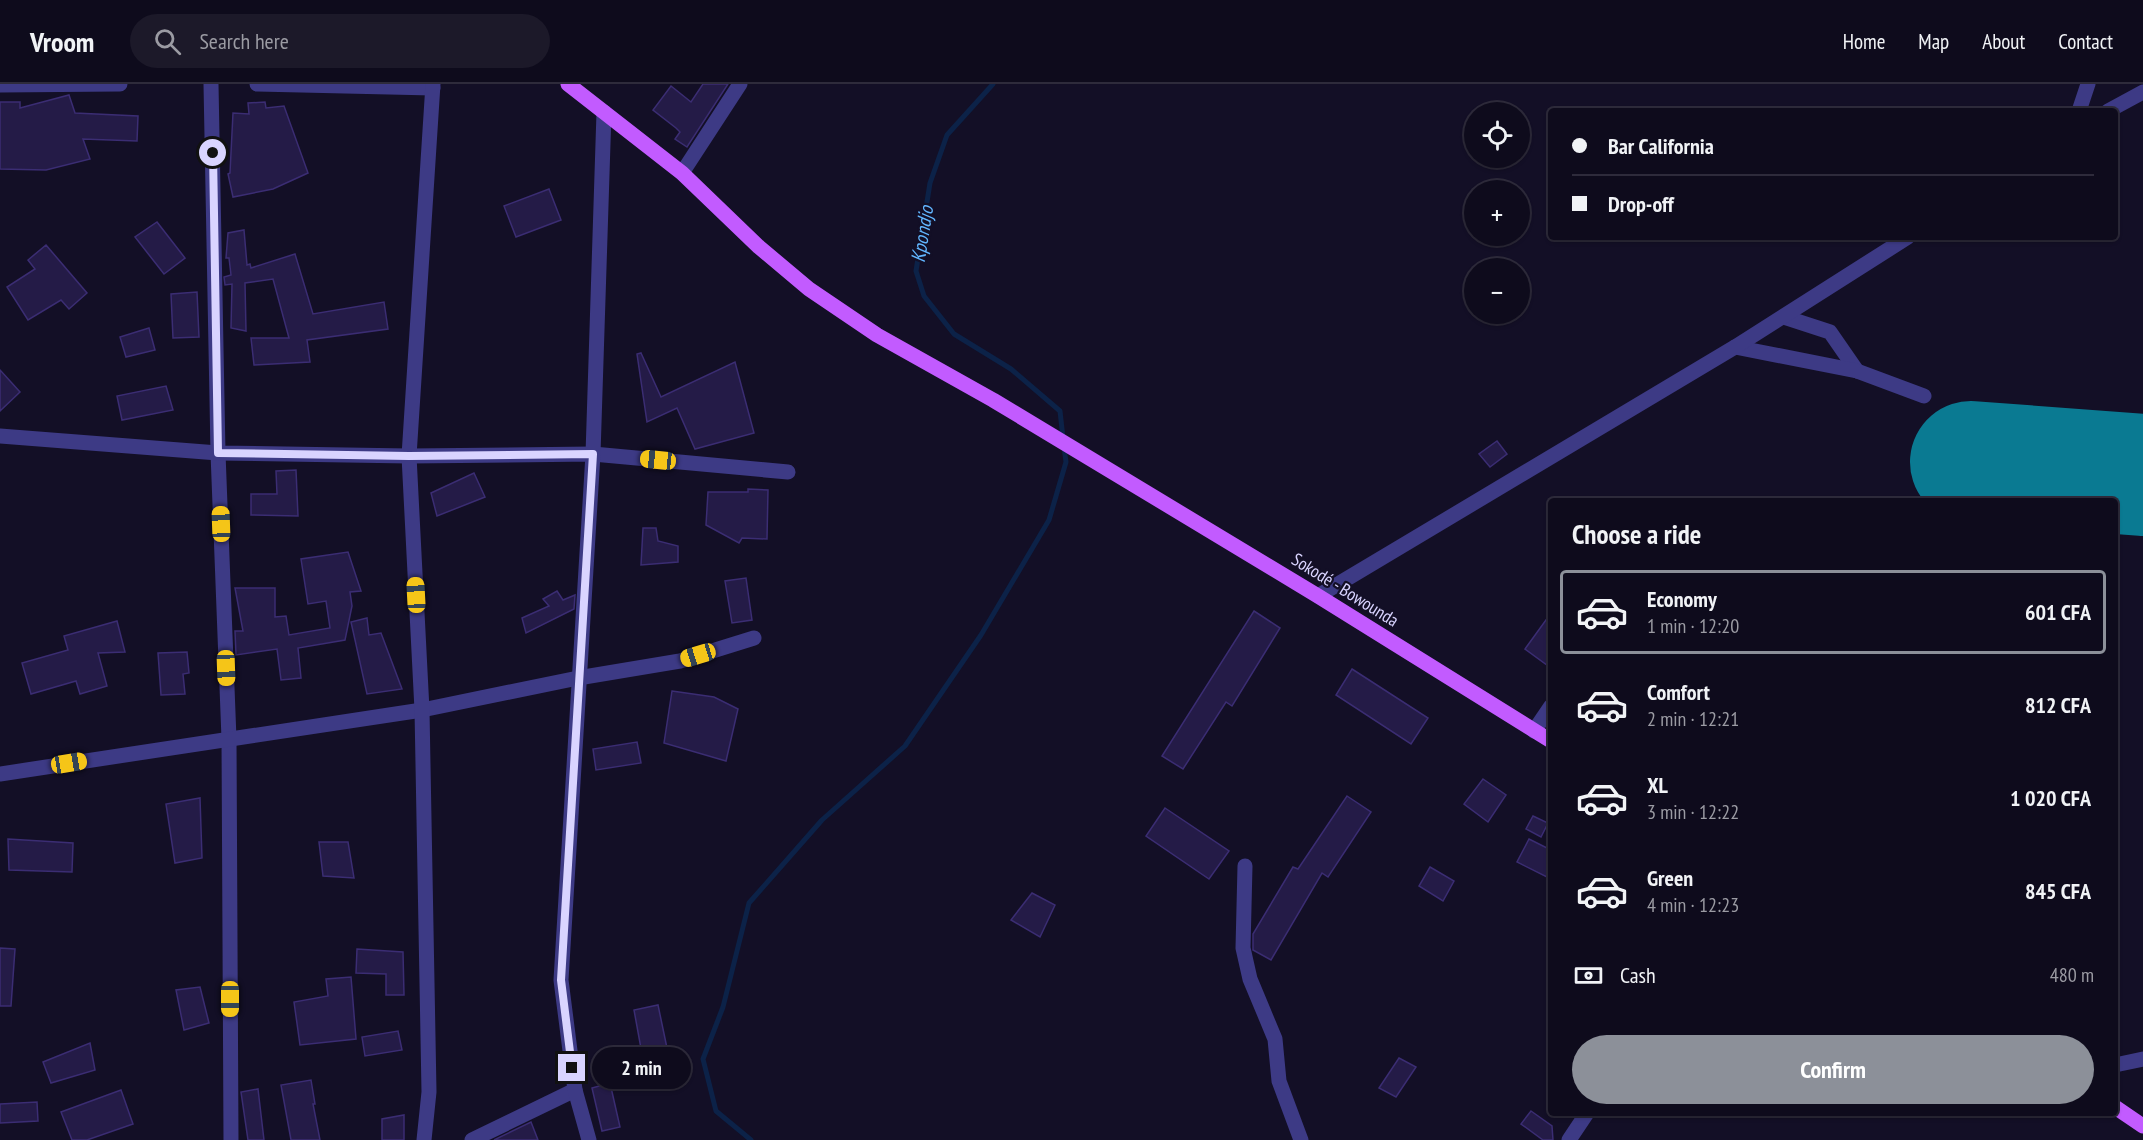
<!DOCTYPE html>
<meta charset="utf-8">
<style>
:root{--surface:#0e0b1c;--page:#1c1929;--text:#f1f3f6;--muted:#9b9ba3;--line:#2e2b3b;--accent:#8c9099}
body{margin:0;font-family:"PT Sans Narrow",sans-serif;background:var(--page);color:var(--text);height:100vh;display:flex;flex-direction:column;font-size:22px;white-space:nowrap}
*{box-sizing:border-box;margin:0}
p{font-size:20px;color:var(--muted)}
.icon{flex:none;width:33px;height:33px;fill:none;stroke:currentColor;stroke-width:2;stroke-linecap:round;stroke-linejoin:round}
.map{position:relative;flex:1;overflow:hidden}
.details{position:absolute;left:1548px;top:414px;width:570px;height:618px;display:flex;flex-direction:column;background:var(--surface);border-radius:6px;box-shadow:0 2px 4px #0004,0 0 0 2px var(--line)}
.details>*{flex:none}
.guide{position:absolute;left:1548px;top:24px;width:570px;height:132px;border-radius:6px;box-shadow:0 2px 4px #0004,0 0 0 2px var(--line);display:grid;align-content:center;height:132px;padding:0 24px;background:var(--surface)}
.controls{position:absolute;left:1464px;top:18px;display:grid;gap:12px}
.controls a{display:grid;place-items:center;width:66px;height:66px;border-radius:50%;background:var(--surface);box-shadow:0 2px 4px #0004,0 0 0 2px var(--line);font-size:30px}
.end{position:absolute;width:27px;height:27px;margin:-14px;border:8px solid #d9d4ff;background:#111;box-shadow:0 0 0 3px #111}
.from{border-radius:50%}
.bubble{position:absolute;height:42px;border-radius:21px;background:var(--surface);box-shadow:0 2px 4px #0004,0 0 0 2px var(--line);font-size:20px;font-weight:700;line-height:42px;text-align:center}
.car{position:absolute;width:18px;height:36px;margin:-18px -9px;border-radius:8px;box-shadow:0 0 4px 2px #0007;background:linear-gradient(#f5c518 24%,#345 0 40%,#f5c518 0 76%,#345 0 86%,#f5c518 0)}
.guide b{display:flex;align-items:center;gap:21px;height:57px;font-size:22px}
.guide b+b{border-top:2px solid var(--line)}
.guide i{width:15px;height:15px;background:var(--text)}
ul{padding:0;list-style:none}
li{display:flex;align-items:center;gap:18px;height:84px;margin:0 12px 9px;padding:0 12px;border:3px solid transparent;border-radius:6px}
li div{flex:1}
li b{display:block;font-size:22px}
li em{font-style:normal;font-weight:700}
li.selected{border-color:var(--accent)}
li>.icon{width:54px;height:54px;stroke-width:1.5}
h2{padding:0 24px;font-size:27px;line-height:72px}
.pay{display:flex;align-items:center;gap:15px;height:66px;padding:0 24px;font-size:22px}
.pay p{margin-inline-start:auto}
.action{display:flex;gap:12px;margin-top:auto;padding:12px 24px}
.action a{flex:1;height:69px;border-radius:36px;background:var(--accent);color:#fff;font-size:24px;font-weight:700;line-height:69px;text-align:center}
header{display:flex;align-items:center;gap:36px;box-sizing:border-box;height:84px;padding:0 30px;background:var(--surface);border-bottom:2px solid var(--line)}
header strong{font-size:28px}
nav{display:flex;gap:33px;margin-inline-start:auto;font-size:21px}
.search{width:420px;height:54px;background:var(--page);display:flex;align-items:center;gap:15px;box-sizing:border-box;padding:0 21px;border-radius:33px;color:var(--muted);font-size:22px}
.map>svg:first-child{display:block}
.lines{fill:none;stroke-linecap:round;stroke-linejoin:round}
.stream{stroke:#0c2248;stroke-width:5}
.runway{stroke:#0a7a92;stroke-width:122}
.building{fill:#241b47;stroke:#3b2d73;stroke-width:1.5}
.minor{stroke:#3d3a85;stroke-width:15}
.major{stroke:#c25bff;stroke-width:15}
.route{stroke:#d9d4ff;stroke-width:8}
.labels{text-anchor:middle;stroke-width:4.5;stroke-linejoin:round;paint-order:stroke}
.street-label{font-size:18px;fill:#d9d4ff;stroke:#130f26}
.water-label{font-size:20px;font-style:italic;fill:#62b6ff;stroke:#130f26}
</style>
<header>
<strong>Vroom</strong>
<div class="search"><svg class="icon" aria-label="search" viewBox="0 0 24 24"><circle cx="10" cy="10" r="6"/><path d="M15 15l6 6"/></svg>Search here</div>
<nav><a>Home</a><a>Map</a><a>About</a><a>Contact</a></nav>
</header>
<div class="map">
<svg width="2143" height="1056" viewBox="0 0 2143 1056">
<rect width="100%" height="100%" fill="#130f26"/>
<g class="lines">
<g class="stream">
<polyline points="993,0 947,51 930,99 916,187 924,212 954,250 1011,285 1060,327 1063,354"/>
<polyline points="751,1056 716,1027 703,975 723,923 749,819 822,736 905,662 981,551 1049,436 1066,378 1064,363"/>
</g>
<polyline class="runway" points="1971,378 2143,391"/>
</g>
<g class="building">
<polygon points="703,0 728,0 687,63 675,55 680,48 676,44 653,26 671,2 691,18"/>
<polygon points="69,11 75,29 138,32 137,57 83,55 90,75 46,86 0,85 0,18 20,18 20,24"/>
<polygon points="265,18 266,24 284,22 308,89 273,105 233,113 228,90 230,89 233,29 249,30 248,19"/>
<polygon points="549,105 561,136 516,153 504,122"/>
<polygon points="157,138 185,174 164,190 135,153"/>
<polygon points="244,146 247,181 250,180 251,184 295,170 313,230 384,218 388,245 307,256 310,278 254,281 251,254 289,254 273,195 245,199 246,247 231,244 232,200 225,201 224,193 231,191 229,174 226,174 228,149"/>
<polygon points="46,161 87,209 69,225 61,216 28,236 7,203 35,185 28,176"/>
<polygon points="197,208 199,253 173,254 171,210"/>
<polygon points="149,244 155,266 126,273 120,253"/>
<polygon points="641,269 661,313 735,278 754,349 695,365 677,324 647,338 637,270"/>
<polygon points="0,286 20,308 0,327"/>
<polygon points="166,302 173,326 122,336 117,312"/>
<polygon points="1497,357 1507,370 1490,383 1479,370"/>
<polygon points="296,386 298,432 251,431 251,410 277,410 276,387"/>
<polygon points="474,389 485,413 437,432 431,409"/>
<polygon points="748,405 768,406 767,455 742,454 739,459 706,441 708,408 748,408"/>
<polygon points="643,444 656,444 658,457 678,462 678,478 641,481"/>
<polygon points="348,468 361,507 350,508 352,522 345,556 298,564 301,594 281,596 277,565 236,571 235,547 243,547 235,504 275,504 275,533 286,532 289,551 330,544 326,517 308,520 301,475"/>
<polygon points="746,494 752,536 732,539 725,497"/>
<polygon points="557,507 563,516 575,511 574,525 526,549 522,534 549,522 543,515"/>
<polygon points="1254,527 1280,544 1232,622 1226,618 1183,685 1162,672"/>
<polygon points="1551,529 1551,584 1525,565"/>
<polygon points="367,534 369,551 381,549 402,605 367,610 351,538"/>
<polygon points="117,537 125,568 98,569 107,602 80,610 76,597 31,610 22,579 68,566 64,552"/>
<polygon points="187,568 189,589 183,590 185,610 161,611 158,569"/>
<polygon points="1352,585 1428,634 1411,660 1336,611"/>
<polygon points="672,607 714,613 738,625 726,677 664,659"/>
<polygon points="637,658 641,679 596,686 593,665"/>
<polygon points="1483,695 1506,711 1488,738 1464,720"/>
<polygon points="1347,712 1371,728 1328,793 1322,789 1271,876 1253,866 1253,850 1293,783 1298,785"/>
<polygon points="200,714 202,774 175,779 166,720"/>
<polygon points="1165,724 1229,767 1209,795 1146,752"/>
<polygon points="1533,732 1548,739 1541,753 1526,745"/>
<polygon points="8,755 73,759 72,788 9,786"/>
<polygon points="1529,755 1551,766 1551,795 1517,778"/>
<polygon points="319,758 348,758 354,794 323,792"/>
<polygon points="1430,783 1454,797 1443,817 1419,802"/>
<polygon points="1032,809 1055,821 1040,853 1011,836"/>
<polygon points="0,864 15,865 11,922 0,922"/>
<polygon points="357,865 403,868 404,911 386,911 386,890 356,889"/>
<polygon points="351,893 356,955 300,961 294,918 328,912 326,895"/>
<polygon points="200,903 209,939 184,946 176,906"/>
<polygon points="658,921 667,964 642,970 634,926"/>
<polygon points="398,947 402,966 365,972 362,953"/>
<polygon points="90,959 95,986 51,999 43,978"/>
<polygon points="1399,974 1416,983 1396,1013 1379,1004"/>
<polygon points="311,996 315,1020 313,1020 320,1056 291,1056 281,1001"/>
<polygon points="610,999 620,1043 602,1047 592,1004"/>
<polygon points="258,1005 264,1056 248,1056 241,1008"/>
<polygon points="121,1006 133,1040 87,1056 72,1056 61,1028"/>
<polygon points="37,1018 38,1037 0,1039 0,1020"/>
<polygon points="1531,1027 1552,1042 1553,1056 1543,1056 1521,1040"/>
<polygon points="404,1031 404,1056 382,1056 382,1035"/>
<polygon points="531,1038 538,1056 494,1056"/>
</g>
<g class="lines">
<g class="minor">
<polyline points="211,0 218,369 229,655 231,1056"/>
<polyline points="257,0 433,4"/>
<polyline points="0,1 120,0"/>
<polyline points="2079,27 2088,0"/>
<polyline points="2108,27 2143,8"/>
<polyline points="682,89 740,0"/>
<polyline points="1784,233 1830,248 1857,287"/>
<polyline points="1735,263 1857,287 1924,312"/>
<polyline points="0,352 218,369 409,372 593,370 788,388"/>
<polyline points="1318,512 1735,263 1908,153"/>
<polyline points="1534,647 1551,622"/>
<polyline points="0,690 422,626 578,594 680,577 754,554"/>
<polyline points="1245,782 1243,864 1250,895 1275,955 1279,997 1301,1056"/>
<polyline points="2115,981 2143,975"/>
<polyline points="424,1056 429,1008 422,626 409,372 433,0"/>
<polyline points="472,1056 575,1006"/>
<polyline points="589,1056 575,1006 561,896 593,370 604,28"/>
<polyline points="1569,1056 1587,1029"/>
</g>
<g class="major">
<polyline points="568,0 682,89 759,163 809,205 877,251 993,316 1318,512 1551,657"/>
<polyline points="2115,1023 2143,1042"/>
</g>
</g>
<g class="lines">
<polyline class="route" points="213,69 218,369 409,372 593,370 561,896 572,984"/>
</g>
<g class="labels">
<g class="street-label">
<text transform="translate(1345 506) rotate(32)" y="6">Sokodé - Bowounda</text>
</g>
<g class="water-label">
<text transform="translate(922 150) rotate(-81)" y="7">Kpondjo</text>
</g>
</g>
</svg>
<div class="controls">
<a><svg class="icon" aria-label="locate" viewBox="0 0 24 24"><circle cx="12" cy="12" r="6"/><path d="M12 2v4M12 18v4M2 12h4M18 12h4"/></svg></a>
<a>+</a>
<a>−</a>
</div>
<i class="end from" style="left:213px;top:69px"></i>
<i class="end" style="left:572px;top:984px"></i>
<div class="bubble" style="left:592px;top:963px;width:99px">2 min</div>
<i class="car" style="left:658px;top:376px;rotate:276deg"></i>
<i class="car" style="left:221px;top:440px;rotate:358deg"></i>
<i class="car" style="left:416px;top:511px;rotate:357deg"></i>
<i class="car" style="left:698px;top:571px;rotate:253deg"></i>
<i class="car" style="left:226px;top:584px;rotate:178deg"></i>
<i class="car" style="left:69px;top:679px;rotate:81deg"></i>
<i class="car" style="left:230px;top:915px;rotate:180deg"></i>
<div class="guide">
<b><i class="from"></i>Bar California</b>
<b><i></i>Drop-off</b>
</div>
<section class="details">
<h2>Choose a ride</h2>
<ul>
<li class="selected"><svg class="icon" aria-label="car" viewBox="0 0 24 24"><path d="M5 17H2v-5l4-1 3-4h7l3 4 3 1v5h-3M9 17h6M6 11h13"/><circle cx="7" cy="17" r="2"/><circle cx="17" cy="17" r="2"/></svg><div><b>Economy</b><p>1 min · 12:20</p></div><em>601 CFA</em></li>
<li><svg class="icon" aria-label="car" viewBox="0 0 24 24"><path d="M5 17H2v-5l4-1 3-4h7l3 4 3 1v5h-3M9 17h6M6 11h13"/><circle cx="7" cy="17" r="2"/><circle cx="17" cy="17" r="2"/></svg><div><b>Comfort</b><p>2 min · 12:21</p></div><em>812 CFA</em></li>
<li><svg class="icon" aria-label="car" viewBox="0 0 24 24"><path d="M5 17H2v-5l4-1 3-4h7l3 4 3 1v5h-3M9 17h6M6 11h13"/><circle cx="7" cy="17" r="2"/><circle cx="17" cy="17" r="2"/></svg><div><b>XL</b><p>3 min · 12:22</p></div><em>1 020 CFA</em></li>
<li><svg class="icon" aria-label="car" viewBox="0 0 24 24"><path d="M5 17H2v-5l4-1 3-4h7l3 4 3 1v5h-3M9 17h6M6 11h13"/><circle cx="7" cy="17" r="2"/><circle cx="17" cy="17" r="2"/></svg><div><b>Green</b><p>4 min · 12:23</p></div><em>845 CFA</em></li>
</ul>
<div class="pay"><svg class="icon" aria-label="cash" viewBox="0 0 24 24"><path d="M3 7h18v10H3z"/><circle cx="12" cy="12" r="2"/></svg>Cash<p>480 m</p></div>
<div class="action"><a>Confirm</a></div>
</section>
</div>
